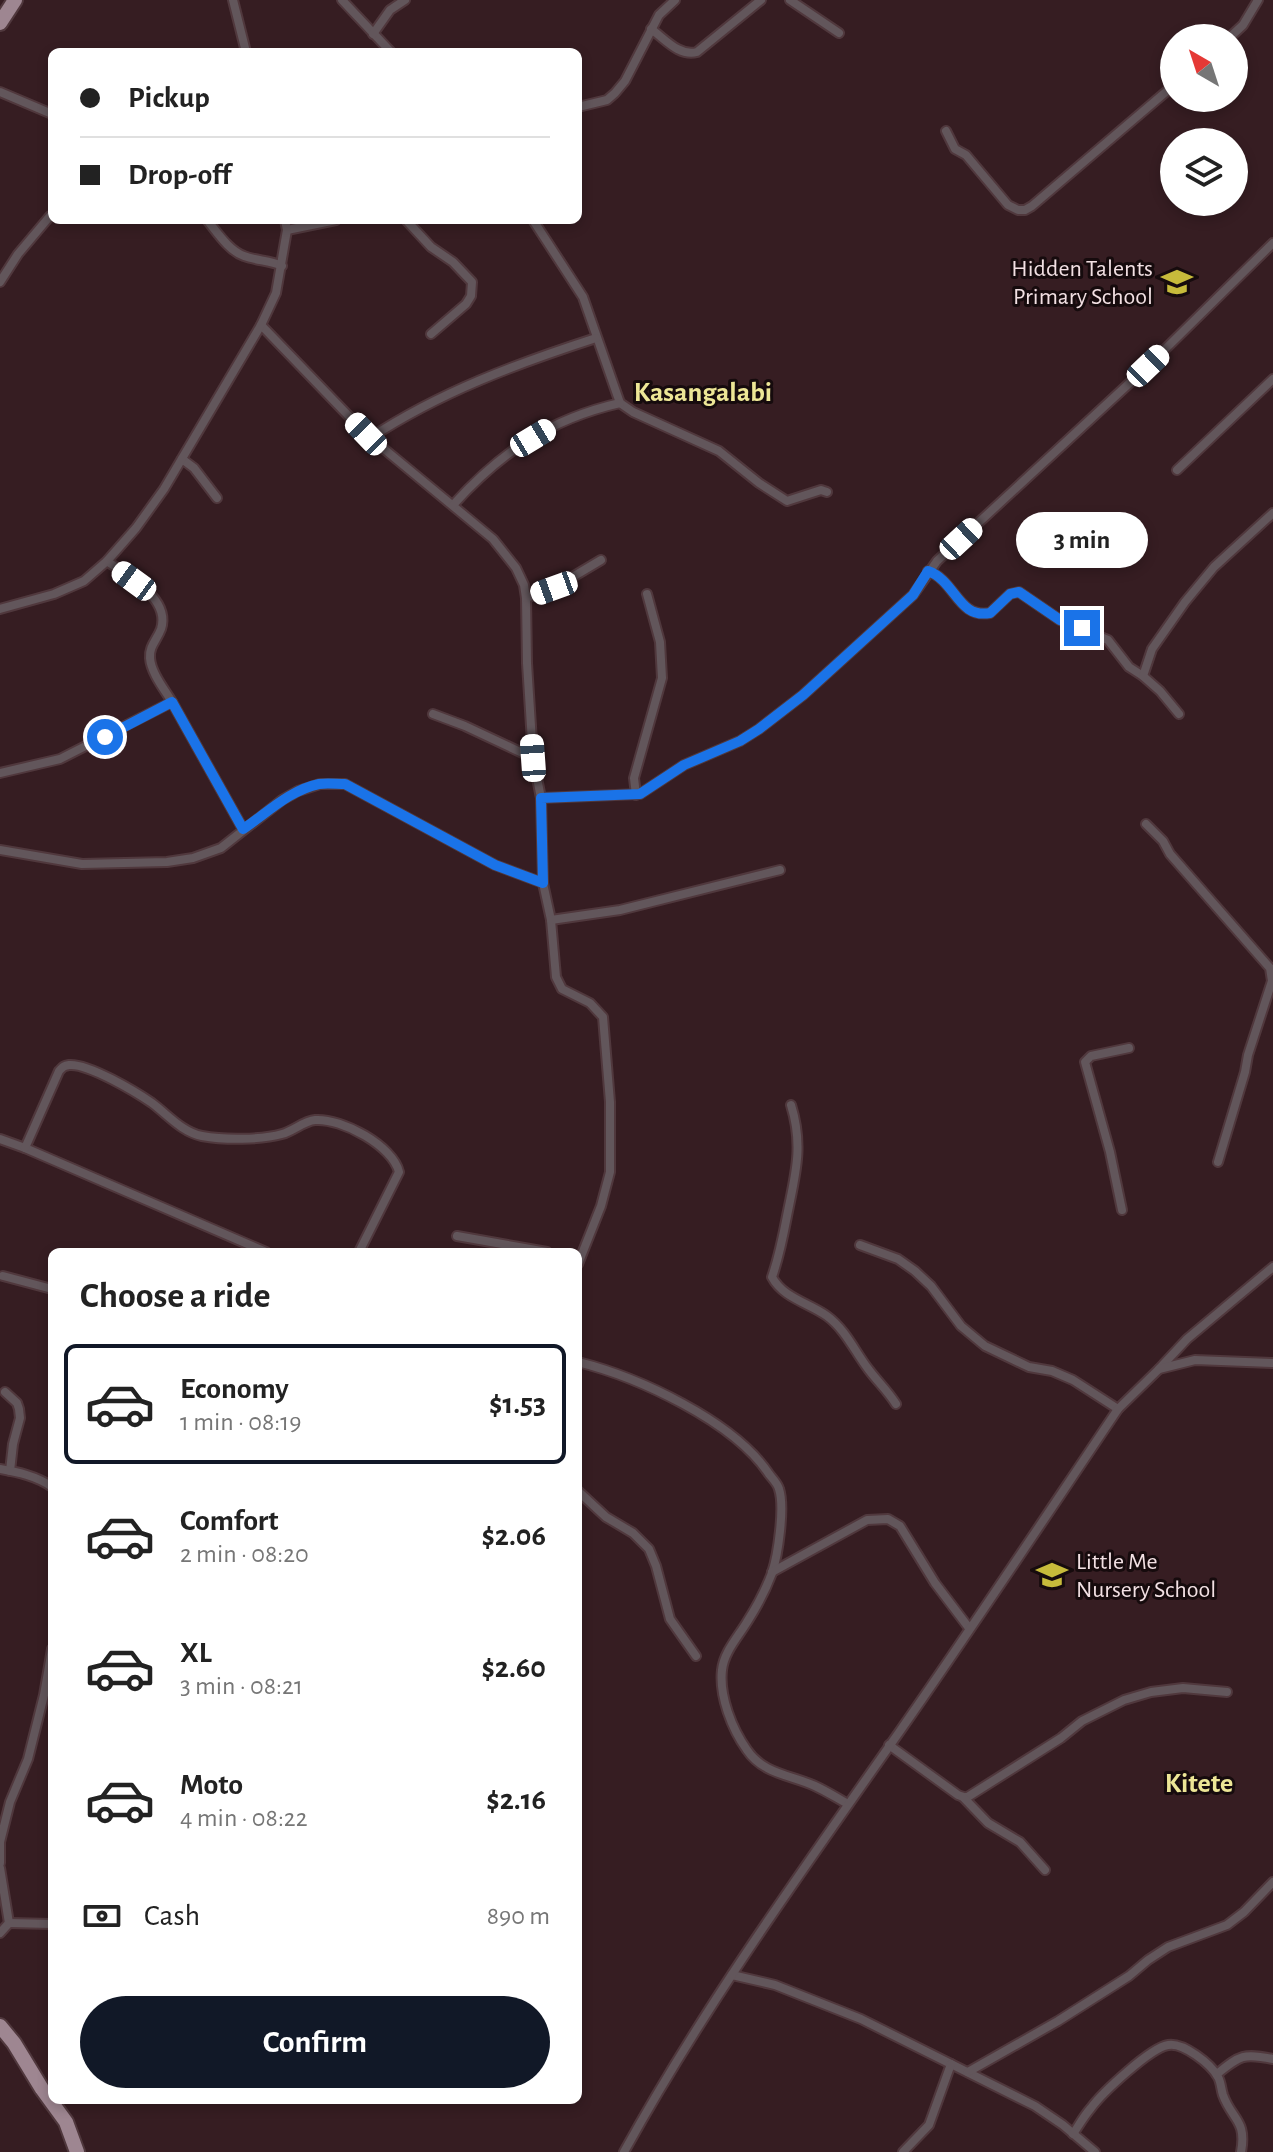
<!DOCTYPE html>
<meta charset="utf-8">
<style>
:root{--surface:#fff;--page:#f6f6f6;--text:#222;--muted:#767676;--line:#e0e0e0;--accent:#111827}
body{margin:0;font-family:"Alegreya Sans",sans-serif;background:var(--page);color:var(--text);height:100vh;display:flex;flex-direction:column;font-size:30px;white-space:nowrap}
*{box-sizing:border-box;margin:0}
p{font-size:26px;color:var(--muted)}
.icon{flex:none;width:44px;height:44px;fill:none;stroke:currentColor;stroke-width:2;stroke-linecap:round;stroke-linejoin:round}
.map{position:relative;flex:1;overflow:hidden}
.side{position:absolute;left:48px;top:1248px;width:534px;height:856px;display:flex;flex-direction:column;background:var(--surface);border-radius:12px;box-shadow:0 4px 12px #0003}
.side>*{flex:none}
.hud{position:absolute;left:48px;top:48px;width:534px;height:176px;border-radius:12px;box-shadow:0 4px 12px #0003;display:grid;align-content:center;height:176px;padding:0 32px;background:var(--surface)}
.needle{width:52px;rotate:321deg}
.buttons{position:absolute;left:1160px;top:24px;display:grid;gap:16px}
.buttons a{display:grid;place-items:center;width:88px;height:88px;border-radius:50%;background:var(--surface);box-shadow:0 4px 12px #0003;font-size:40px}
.end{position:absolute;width:36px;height:36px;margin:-18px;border:10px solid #1a73e8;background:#fff;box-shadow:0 0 0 4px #fff}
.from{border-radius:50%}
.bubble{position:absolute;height:56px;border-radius:28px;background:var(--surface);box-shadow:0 4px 12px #0003;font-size:26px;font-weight:700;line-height:56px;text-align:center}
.car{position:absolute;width:24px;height:48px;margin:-24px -12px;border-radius:10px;box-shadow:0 0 6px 2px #0007;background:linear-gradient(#fff 24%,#345 0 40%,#fff 0 76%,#345 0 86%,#fff 0)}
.hud b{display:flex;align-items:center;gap:28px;height:76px;font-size:30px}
.hud b+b{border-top:2px solid var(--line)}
.hud i{width:20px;height:20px;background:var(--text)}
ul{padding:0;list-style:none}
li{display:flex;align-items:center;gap:24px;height:120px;margin:0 16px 12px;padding:0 16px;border:4px solid transparent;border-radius:12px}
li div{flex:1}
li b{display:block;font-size:30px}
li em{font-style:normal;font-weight:700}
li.current{border-color:var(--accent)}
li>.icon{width:72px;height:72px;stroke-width:1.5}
h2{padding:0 32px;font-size:36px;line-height:96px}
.pay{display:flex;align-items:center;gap:20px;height:88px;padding:0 32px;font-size:30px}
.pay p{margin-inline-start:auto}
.action{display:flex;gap:16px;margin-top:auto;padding:16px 32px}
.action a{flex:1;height:92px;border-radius:48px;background:var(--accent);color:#fff;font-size:32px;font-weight:700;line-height:92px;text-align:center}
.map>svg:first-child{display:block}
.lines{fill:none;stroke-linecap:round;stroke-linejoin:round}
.minor-casing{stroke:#50383d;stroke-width:12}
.primary-casing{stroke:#50383d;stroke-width:18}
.minor{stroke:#62565b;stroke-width:8}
.primary{stroke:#9e8691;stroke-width:14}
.route{stroke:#1a73e8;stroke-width:10}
.labels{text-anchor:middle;stroke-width:6;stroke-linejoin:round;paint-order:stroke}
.poi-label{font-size:24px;fill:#f2e0e3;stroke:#160b0d;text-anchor:end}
.quarter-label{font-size:28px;font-weight:bold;fill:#ede696;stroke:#160b0d}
</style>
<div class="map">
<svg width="1273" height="2152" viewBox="0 0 1273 2152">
<rect width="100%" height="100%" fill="#361d22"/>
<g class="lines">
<defs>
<g id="minor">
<polyline points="233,0 246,52"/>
<polyline points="342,0 391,52"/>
<polyline points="790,0 839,33"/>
<path d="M651 29C664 38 679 57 697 52L761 0"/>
<polyline points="373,34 390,10 405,0"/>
<polyline points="1229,38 1243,25 1258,0"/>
<polyline points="0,92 52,114"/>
<polyline points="578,107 607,100 615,93 625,81 659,15 675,0"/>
<polyline points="946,131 955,149 966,155 1008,205 1018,210 1025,210 1032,206 1174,85"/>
<path d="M207 220C217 232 229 251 244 256 257 261 270 260 282 266"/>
<polyline points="406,220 431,247 453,262 472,282 471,296 466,304 431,334"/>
<polyline points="533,220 583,297 620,403 633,412 719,451 759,483 787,501 821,490 827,492"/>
<polyline points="287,230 336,220"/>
<polyline points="0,282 18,254 50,216"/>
<polyline points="261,325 366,434 493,539 516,568 524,585 526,598 527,663 533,758 541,798 543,883 551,920 556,977 562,989 590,1003 603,1017 610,1102 610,1172 601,1206 578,1264"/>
<path d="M370 438C440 392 516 364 596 338"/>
<polyline points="182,459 194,468 217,498"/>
<polyline points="1177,470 1273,379"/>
<path d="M453 505C501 452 550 419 620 403"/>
<path d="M107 561C127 576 171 598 161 629 157 640 149 646 150 658 151 673 165 690 172 702"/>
<path d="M928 571C955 580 958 619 990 613L1010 594 1019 592 1060 620 1108 640 1129 667 1143 676"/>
<polyline points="526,598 554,588 601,560"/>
<polyline points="0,609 54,594 84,581 107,561 136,528 164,489 261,325 276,293 287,230 285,220"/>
<polyline points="433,714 465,726 533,758"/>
<polyline points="1179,714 1160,691 1143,676 1152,649 1185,602 1214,567 1273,513"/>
<polyline points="0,773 60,759 172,702 243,829"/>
<polyline points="636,795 634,778 662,678 660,642 647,594"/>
<polyline points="541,798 640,794 684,765 740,741 759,729 803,695 913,595 937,561 1148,366 1273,243"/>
<polyline points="1146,824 1163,841 1170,854 1270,968 1272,981 1248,1055 1245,1072 1218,1162"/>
<polyline points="0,850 82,864 167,862 193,858 221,848 282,800 298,791 320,784 345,784 495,865 543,883"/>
<polyline points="551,920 620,910 780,870"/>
<path d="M791 1105C804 1147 795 1175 787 1216 783 1237 779 1257 772 1277 783 1298 809 1303 827 1316 846 1330 855 1352 869 1370 878 1382 887 1390 896 1404"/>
<polyline points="0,1139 25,1148 266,1252"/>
<path d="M25 1148 59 1071C63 1067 63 1066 69 1065 88 1063 136 1092 152 1103 168 1115 182 1132 202 1136 224 1140 261 1140 282 1134 293 1131 304 1121 315 1120 342 1118 393 1146 399 1172L359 1252"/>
<polyline points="1122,1210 1110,1152 1085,1062 1091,1056 1129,1048"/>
<polyline points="457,1236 547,1252"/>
<polyline points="860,1245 898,1259 915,1271 931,1286 961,1326 985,1346 1029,1367 1052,1371 1073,1380 1118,1409"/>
<polyline points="3,1276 52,1289"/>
<path d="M578 1362C638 1377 734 1421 769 1474 772 1478 778 1484 779 1489 785 1507 778 1555 772 1573 766 1589 756 1608 747 1622 738 1637 724 1652 722 1670 719 1696 732 1729 747 1750 763 1774 791 1775 815 1786 826 1791 837 1798 848 1804"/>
<polyline points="1159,1369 1187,1339 1273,1267"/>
<polyline points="5,1392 17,1403 19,1409 20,1418 13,1444 10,1471"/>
<path d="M0 1469C17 1472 37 1476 52 1487"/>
<polyline points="578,1491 606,1517 633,1533 649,1549 656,1566 670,1619 696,1656"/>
<polyline points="772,1572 867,1520 888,1519 900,1526 935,1583 969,1628"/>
<polyline points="889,1745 958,1795 966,1798 1061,1738 1082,1721 1124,1700 1151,1692 1183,1688 1227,1692"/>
<polyline points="963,1797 988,1823 1020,1842 1045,1870"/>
<polyline points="0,1863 0,1842 10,1802 28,1759 44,1695 52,1649"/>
<polyline points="0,1868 9,1923 0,1933"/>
<polyline points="9,1923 52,1924"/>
<polyline points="732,1975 775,1985 861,2019 1035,2106 1063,2125 1095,2152"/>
<polyline points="968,2072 1058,2021 1129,1976 1148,1960 1168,1947 1227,1925 1244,1912 1273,1882"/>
<path d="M1217 2074C1240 2055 1244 2053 1273 2059"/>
<path d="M1073 2134C1079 2125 1084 2116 1091 2108 1102 2093 1150 2048 1168 2045 1183 2042 1211 2064 1218 2077 1221 2082 1221 2089 1223 2095 1232 2120 1247 2120 1241 2152"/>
<path d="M624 2152C705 2005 804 1868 900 1731 974 1625 1046 1516 1118 1409L1159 1369 1195 1360 1273 1363"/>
<polyline points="903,2152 929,2125 951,2064"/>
</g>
<g id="primary">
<polyline points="0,23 15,0"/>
<polyline points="0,2026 14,2043 42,2089 66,2122 77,2152"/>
</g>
</defs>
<use href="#minor" class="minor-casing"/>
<use href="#primary" class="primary-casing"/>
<use href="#minor" class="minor"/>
<use href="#primary" class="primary"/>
</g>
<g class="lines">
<path class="route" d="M105 737 172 702 243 829C267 813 290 790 319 784 327 783 337 784 345 784L495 865 543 883 541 798 640 794 684 765 740 741 759 729 803 695 913 595 928 571C956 581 958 619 990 613L1010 594 1019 592 1060 620 1082 628"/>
</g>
<defs>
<symbol id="school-bare" viewBox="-9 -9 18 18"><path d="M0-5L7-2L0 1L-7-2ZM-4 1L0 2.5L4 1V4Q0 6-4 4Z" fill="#c7bb3b" stroke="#160b0d" stroke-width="2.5" paint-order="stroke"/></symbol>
</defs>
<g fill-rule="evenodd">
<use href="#school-bare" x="1155" y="260" width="44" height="44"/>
<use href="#school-bare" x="1030" y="1553" width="44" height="44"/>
</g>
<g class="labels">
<g class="poi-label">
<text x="1153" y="276">Hidden Talents<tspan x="1153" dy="28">Primary School</tspan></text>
<text x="1076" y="1569" text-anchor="start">Little Me<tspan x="1076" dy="28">Nursery School</tspan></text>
</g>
<g class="quarter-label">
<text x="703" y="401">Kasangalabi</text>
<text x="1199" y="1792">Kitete</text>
</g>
</g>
</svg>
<div class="buttons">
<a><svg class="needle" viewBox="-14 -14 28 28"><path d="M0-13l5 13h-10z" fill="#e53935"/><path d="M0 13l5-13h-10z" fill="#767676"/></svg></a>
<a><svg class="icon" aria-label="layers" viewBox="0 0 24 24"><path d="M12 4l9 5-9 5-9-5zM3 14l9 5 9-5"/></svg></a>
</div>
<i class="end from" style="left:105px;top:737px"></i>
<i class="end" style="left:1082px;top:628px"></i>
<div class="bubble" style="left:1016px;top:512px;width:132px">3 min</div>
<i class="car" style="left:1148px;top:366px;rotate:46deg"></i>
<i class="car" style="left:366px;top:434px;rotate:316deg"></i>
<i class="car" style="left:533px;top:438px;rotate:59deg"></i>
<i class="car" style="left:961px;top:539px;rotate:47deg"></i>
<i class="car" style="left:134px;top:581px;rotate:306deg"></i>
<i class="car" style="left:554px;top:588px;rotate:250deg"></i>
<i class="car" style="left:533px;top:758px;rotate:356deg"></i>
<div class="hud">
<b><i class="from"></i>Pickup</b>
<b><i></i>Drop-off</b>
</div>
<section class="side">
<h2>Choose a ride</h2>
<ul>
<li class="current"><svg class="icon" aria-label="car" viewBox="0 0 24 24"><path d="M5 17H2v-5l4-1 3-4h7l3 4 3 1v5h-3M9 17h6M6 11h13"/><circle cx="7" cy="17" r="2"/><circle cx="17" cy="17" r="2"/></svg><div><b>Economy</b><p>1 min · 08:19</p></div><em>$1.53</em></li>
<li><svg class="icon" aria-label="car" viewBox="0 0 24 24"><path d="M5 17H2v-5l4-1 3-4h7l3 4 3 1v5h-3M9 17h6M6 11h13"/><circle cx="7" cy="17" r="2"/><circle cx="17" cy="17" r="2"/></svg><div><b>Comfort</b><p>2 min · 08:20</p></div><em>$2.06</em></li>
<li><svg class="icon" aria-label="car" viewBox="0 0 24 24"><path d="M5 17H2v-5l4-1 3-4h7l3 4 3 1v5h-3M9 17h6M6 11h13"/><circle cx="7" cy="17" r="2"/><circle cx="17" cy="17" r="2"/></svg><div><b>XL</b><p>3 min · 08:21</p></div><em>$2.60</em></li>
<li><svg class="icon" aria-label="car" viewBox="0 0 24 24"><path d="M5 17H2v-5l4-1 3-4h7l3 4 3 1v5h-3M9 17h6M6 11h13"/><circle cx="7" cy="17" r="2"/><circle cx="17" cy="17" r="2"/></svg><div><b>Moto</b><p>4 min · 08:22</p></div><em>$2.16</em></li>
</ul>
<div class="pay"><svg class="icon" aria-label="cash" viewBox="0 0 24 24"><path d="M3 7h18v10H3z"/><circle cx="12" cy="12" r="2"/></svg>Cash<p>890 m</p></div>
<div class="action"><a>Confirm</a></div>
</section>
</div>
